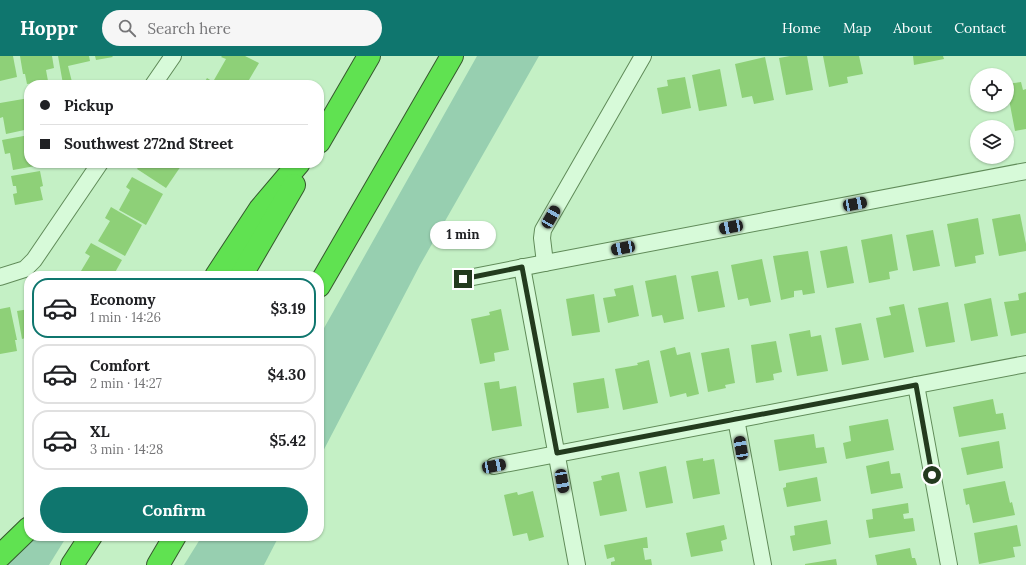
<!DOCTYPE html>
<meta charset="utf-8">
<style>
:root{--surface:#fff;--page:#f6f6f6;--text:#202124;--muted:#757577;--line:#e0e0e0;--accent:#0f766e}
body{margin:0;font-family:Lora,serif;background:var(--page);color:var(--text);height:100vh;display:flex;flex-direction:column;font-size:15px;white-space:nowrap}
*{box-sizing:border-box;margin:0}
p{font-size:13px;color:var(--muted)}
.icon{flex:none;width:22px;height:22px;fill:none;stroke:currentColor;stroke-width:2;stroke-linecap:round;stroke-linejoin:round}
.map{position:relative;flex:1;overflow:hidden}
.sheet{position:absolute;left:24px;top:215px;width:300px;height:270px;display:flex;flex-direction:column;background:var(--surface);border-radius:16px;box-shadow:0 1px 3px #0004}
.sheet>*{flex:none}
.hud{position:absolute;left:24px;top:24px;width:300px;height:88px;border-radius:16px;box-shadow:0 1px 3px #0004;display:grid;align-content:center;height:88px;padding:0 16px;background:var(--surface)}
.buttons{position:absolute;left:970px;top:12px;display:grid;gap:8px}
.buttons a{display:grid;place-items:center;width:44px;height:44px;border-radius:50%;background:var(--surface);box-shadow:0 1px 3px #0004;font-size:20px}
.end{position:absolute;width:18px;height:18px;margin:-9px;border:5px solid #233b1e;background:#fff;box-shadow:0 0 0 2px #fff}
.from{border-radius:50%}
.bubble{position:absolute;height:28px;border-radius:14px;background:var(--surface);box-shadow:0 1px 3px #0004;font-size:13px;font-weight:700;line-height:28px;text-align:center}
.car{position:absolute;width:12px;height:24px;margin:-12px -6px;border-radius:5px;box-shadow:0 0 3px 1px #0007;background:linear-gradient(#222 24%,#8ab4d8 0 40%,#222 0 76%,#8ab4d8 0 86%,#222 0)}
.hud b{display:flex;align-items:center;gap:14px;height:38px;font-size:15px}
.hud b+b{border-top:1px solid var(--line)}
.hud i{width:10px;height:10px;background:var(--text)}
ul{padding:7px 0 0;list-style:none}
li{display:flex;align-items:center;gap:12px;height:60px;margin:0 8px 6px;padding:0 8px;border:2px solid var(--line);border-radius:16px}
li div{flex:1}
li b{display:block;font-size:15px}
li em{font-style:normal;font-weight:700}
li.on{border-color:var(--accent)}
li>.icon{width:36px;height:36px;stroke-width:1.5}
.action{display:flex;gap:8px;margin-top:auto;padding:8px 16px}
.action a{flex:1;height:46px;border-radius:24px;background:var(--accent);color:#fff;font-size:16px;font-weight:700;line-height:46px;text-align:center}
header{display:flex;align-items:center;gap:24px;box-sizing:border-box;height:56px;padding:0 20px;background:var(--accent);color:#fff}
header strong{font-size:19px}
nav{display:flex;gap:22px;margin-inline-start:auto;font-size:14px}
.search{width:280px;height:36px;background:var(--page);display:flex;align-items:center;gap:10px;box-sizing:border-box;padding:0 14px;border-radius:22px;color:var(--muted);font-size:15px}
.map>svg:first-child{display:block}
.green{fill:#97cfb0}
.building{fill:#8ed078}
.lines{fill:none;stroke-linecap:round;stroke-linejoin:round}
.street-casing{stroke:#608b59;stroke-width:18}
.highway-casing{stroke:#36592e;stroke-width:24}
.street{stroke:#d7fad9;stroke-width:16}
.highway{stroke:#60e251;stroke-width:22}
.route{stroke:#233b1e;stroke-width:5}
</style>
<header>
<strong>Hoppr</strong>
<div class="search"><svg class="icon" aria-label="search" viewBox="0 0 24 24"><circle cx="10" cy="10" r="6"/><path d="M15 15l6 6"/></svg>Search here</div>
<nav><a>Home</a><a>Map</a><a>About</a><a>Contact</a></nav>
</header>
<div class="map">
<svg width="1026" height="509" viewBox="0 0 1026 509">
<rect width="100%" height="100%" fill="#c4f0c5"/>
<g class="green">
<polygon points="477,0 539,0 420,209 319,403 319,281"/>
<polygon points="31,480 67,480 49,509 3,509"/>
<polygon points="202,480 279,480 264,509 184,509"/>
</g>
<g class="building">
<polygon points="0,0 13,0 17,21 0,25"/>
<polygon points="20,0 52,0 54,12 46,14 48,25 27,28 25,18 23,18"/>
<polygon points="58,0 89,0 90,5 68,10 72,26 63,28"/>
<polygon points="95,0 112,0 113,1 96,4"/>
<polygon points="222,0 245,0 259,7 246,29 224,29 214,24 226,3 221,1"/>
<polygon points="790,0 807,0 813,34 786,39 779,2"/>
<polygon points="823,0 859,0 863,18 847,21 848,27 829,31"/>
<polygon points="913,0 943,0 944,3 914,9"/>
<polygon points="765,1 774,44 754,48 752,40 742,42 735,8"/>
<polygon points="720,13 727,50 699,55 692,19"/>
<polygon points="685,21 691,52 662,58 657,32 668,30 667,24"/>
<polygon points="207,22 218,29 203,29"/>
<polygon points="1021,26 1023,34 1026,33 1026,73 1015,75 1007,33 1007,28"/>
<polygon points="29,42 29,73 6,78 3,61 0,62 0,47"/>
<polygon points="29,79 29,107 41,107 41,109 13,114 10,97 5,98 2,84"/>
<polygon points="141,107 183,107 166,132 137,113"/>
<polygon points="40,115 43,130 40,131 43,144 15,149 13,138 17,137 16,130 13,130 11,120"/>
<polygon points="132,121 163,138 146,169 119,154 130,134 126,131"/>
<polygon points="111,151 142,169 125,200 98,185 110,165 105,162"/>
<polygon points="1020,158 1026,188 1026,195 999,200 992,163"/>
<polygon points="978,162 984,198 975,200 976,207 955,211 947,168"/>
<polygon points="933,174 940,210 913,215 906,179"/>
<polygon points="892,178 898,214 889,216 890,223 869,227 861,184"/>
<polygon points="91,187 122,204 113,220 78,220 90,200 85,197"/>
<polygon points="847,190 854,227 827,232 820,195"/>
<polygon points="808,195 815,237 803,239 802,234 794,235 794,241 781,244 773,200"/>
<polygon points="762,203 771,246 750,250 748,242 738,244 731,209"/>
<polygon points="718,215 725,251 698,256 691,220"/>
<polygon points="676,219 684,263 664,267 662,259 652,261 645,225"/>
<polygon points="633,229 639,260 608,267 603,242 616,240 614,233"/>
<polygon points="1026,236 1026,277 1011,280 1004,246 1019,244 1018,238"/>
<polygon points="594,238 600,276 572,280 566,243"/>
<polygon points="991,242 998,280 971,285 964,248"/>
<polygon points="948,246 955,286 926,291 918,252"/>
<polygon points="904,248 914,296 884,302 876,262 891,259 889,251"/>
<polygon points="10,251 17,284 15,284 17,295 0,298 0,253"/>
<polygon points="29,253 29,281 22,283 17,255"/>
<polygon points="501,253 509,294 494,297 495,305 480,308 471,263 490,259 489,256"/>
<polygon points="861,267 869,304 842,309 835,272"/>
<polygon points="810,274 811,281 821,279 828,315 797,320 789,278"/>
<polygon points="776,285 782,316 773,318 774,324 756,327 751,289"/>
<polygon points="675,291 677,299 690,296 699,338 687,341 686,337 670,341 660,295"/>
<polygon points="729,292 735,327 725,329 726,332 708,336 701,297"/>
<polygon points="649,304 658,347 623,354 615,313 638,309 637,307"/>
<polygon points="604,322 609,352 577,357 573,327"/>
<polygon points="499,325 500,333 516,330 522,370 492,375 484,327"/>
<polygon points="993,343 996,358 1003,357 1006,373 959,381 953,351"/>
<polygon points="888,363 894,394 846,403 843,387 851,385 849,370"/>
<polygon points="814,378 816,392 824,391 827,407 779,415 774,384"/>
<polygon points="999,385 1003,412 967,419 961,392"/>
<polygon points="703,402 703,405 714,403 720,438 693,443 686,405"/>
<polygon points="889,405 891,418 900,417 903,432 871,438 866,410"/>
<polygon points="666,410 673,447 646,452 639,416"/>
<polygon points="619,416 627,455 600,460 593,426 602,424 601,420"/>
<polygon points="817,421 821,445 787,451 783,432 786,431 786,427"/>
<polygon points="1005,425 1010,447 1012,446 1015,459 973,467 969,448 966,449 963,433"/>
<polygon points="533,435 544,481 529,485 527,477 513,480 504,439 517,436 518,439"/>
<polygon points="908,447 909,457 903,458 904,463 913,462 915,475 869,482 866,464 873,463 872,453"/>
<polygon points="827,464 831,488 793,495 790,480 795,479 794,470"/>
<polygon points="724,469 727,483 721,485 723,495 691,501 686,477"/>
<polygon points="1017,469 1021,490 1013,491 1015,501 979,508 974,477"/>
<polygon points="647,481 648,492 643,492 645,504 651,503 652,509 611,509 611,506 615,505 614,501 607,503 604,489"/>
<polygon points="910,492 912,502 915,502 917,509 877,509 875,499"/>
<polygon points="836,503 837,509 805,509 805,508"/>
</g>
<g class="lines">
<defs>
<g id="street">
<polyline points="153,29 173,0"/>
<polyline points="545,207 542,182 543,174 643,0"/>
<polyline points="522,211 577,509"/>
<polyline points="0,221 25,213 34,204 100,107"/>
<polyline points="463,223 545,207 1026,115"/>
<polyline points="916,329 949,509"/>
<polyline points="736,363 763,509"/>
<polyline points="494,410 1026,308"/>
</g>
<g id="highway">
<polyline points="319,86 369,0"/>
<polyline points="216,220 260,153 299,107"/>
<polyline points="241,220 294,129"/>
<polyline points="319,230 452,0"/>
<polyline points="0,500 29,472"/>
<polyline points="72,509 91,480"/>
<polyline points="158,509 175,480"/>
</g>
</defs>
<use href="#street" class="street-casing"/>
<use href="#highway" class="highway-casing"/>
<use href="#street" class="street"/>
<use href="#highway" class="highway"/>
</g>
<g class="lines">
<polyline class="route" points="463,223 522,211 557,397 916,329 932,419"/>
</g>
</svg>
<div class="buttons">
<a><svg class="icon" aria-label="locate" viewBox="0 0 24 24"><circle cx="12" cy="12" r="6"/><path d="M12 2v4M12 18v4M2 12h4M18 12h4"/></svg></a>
<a><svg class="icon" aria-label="layers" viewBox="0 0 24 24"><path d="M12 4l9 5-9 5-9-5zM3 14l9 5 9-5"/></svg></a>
</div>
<i class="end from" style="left:932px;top:419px"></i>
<i class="end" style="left:463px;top:223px"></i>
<div class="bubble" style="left:430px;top:165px;width:66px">1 min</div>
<i class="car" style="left:855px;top:148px;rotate:79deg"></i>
<i class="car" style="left:551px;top:161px;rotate:30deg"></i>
<i class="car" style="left:731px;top:171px;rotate:259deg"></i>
<i class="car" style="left:623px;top:192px;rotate:259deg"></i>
<i class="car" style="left:741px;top:392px;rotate:350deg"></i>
<i class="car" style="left:494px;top:410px;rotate:79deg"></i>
<i class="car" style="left:562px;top:425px;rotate:170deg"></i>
<div class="hud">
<b><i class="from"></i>Pickup</b>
<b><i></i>Southwest 272nd Street</b>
</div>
<section class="sheet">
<ul>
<li class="on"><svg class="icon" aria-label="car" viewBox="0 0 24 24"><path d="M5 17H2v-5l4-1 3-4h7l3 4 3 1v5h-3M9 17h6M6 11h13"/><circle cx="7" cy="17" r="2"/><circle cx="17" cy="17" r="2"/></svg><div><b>Economy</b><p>1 min · 14:26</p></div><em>$3.19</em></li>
<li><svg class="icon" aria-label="car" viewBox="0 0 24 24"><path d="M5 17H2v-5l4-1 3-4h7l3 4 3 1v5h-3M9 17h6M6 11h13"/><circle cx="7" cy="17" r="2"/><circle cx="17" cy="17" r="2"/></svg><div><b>Comfort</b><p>2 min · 14:27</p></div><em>$4.30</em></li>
<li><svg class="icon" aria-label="car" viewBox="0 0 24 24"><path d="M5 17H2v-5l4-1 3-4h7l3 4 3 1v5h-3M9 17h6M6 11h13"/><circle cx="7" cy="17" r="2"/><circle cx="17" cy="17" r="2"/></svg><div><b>XL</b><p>3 min · 14:28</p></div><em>$5.42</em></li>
</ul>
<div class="action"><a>Confirm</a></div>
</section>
</div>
